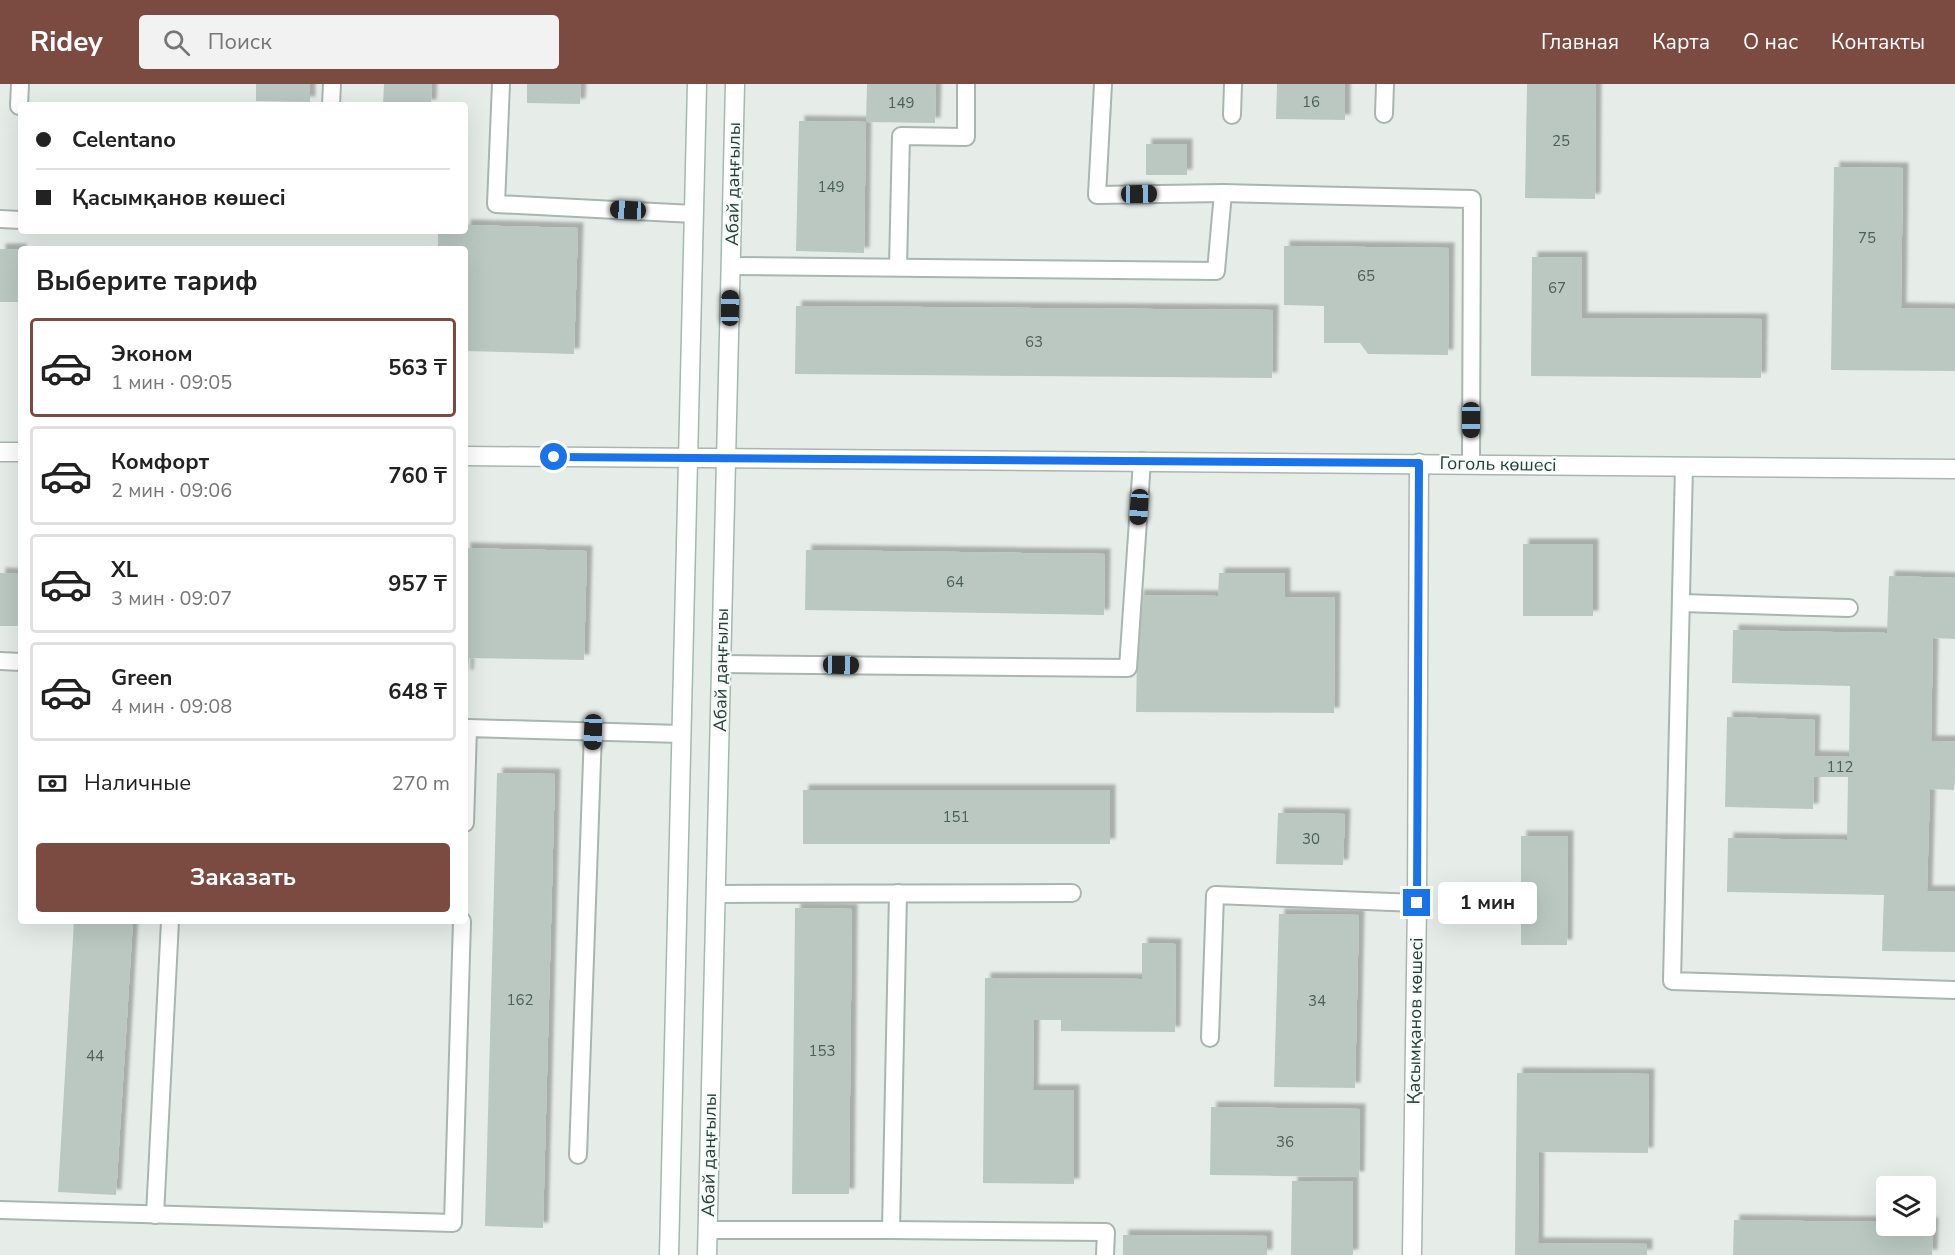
<!DOCTYPE html>
<html lang="ru">
<meta charset="utf-8">
<style>
:root{--surface:#fff;--page:#f2f2f2;--text:#222;--muted:#767676;--line:#e0e0e0;--accent:#7b4b42}
body{margin:0;font-family:"Nunito Sans",sans-serif;background:var(--page);color:var(--text);height:100vh;display:flex;flex-direction:column;font-size:22px;white-space:nowrap}
*{box-sizing:border-box;margin:0}
p{font-size:20px;color:var(--muted)}
.icon{flex:none;width:33px;height:33px;fill:none;stroke:currentColor;stroke-width:2;stroke-linecap:round;stroke-linejoin:round}
.map{position:relative;flex:1;overflow:hidden}
.side{position:absolute;left:18px;top:162px;width:450px;height:678px;display:flex;flex-direction:column;background:var(--surface);border-radius:6px;box-shadow:0 6px 24px #0002}
.side>*{flex:none}
.banner{position:absolute;left:18px;top:18px;width:450px;height:132px;border-radius:6px;box-shadow:0 6px 24px #0002;display:grid;align-content:center;height:132px;padding:0 18px;background:var(--surface)}
.tools{position:absolute;left:1876px;top:1092px;display:grid;gap:12px}
.tools a{display:grid;place-items:center;width:60px;height:60px;border-radius:6px;background:var(--surface);box-shadow:0 6px 24px #0002;font-size:30px}
.end{position:absolute;width:27px;height:27px;margin:-14px;border:8px solid #1a73e8;background:#fff;box-shadow:0 0 0 3px #fff}
.from{border-radius:50%}
.bubble{position:absolute;height:42px;border-radius:6px;background:var(--surface);box-shadow:0 6px 24px #0002;font-size:20px;font-weight:700;line-height:42px;text-align:center}
.car{position:absolute;width:18px;height:36px;margin:-18px -9px;border-radius:8px;box-shadow:0 0 4px 2px #0007;background:linear-gradient(#222 24%,#8ab4d8 0 40%,#222 0 76%,#8ab4d8 0 86%,#222 0)}
.banner b{display:flex;align-items:center;gap:21px;height:57px;font-size:22px}
.banner b+b{border-top:2px solid var(--line)}
.banner i{width:15px;height:15px;background:var(--text)}
ul{padding:0;list-style:none}
li{display:flex;align-items:center;gap:18px;height:99px;margin:0 12px 9px;padding:0 6px;border:3px solid var(--line);border-radius:6px}
li div{flex:1}
li b{display:block;font-size:22px}
li em{font-style:normal;font-weight:700}
li.selected{border-color:var(--accent)}
li>.icon{width:54px;height:54px;stroke-width:1.5}
h2{padding:0 18px;font-size:27px;line-height:72px}
.pay{display:flex;align-items:center;gap:15px;height:66px;padding:0 18px;font-size:22px}
.pay p{margin-inline-start:auto}
.action{display:flex;gap:12px;margin-top:auto;padding:12px 18px}
.action a{flex:1;height:69px;border-radius:6px;background:var(--accent);color:#fff;font-size:24px;font-weight:700;line-height:69px;text-align:center}
header{display:flex;align-items:center;gap:36px;box-sizing:border-box;height:84px;padding:0 30px;background:var(--accent);color:#fff}
header strong{font-size:28px}
nav{display:flex;gap:33px;margin-inline-start:auto;font-size:21px}
.search{width:420px;height:54px;background:var(--page);display:flex;align-items:center;gap:15px;box-sizing:border-box;padding:0 21px;border-radius:6px;color:var(--muted);font-size:22px}
.map>svg:first-child{display:block}
.building{fill:#bbc8c2;filter:url(#shadow)}
.lines{fill:none;stroke-linecap:round;stroke-linejoin:round}
.lane-casing{stroke:#a9b5b0;stroke-width:20}
.street-casing{stroke:#a9b5b0;stroke-width:21}
.secondary-casing{stroke:#a5b8b0;stroke-width:21}
.lane{stroke:#fff;stroke-width:16}
.street{stroke:#fff;stroke-width:18}
.secondary{stroke:#fff;stroke-width:18}
.route{stroke:#1a73e8;stroke-width:8}
.labels{text-anchor:middle;stroke-width:4.5;stroke-linejoin:round;paint-order:stroke}
.number-label{font-size:15px;fill:#4b6059}
.street-label{font-size:18px;fill:#263e36;stroke:#f6faf8}
</style>
<header>
<strong>Ridey</strong>
<div class="search"><svg class="icon" aria-label="search" viewBox="0 0 24 24"><circle cx="10" cy="10" r="6"/><path d="M15 15l6 6"/></svg>Поиск</div>
<nav><a>Главная</a><a>Карта</a><a>О нас</a><a>Контакты</a></nav>
</header>
<div class="map">
<svg width="1955" height="1171" viewBox="0 0 1955 1171">
<defs>
<filter id="shadow"><feDropShadow dx="5.5" dy="-5.5" stdDeviation="1.5" flood-color="#0004"/></filter>
</defs>
<rect width="100%" height="100%" fill="#e6ede9"/>
<g class="building">
<polygon points="256,0 310,0 310,18 256,17"/>
<polygon points="384,0 432,0 431,21 383,21"/>
<polygon points="527,0 581,0 580,20 527,19"/>
<polygon points="867,0 936,0 935,39 866,38"/>
<polygon points="1277,0 1345,0 1345,36 1276,35"/>
<polygon points="1527,0 1596,0 1595,115 1525,114"/>
<polygon points="799,37 866,38 864,169 796,167"/>
<rect x="1146" y="60" width="41" height="31"/>
<polygon points="1834,83 1903,84 1901,224 1955,225 1955,287 1831,286"/>
<polygon points="465,141 578,144 574,270 465,267 465,165 438,165 438,147 465,147"/>
<polygon points="1284,162 1449,164 1448,271 1368,270 1360,259 1324,259 1324,222 1284,221"/>
<rect x="0" y="165" width="21" height="53"/>
<polygon points="1532,173 1582,173 1582,234 1762,235 1761,294 1531,292"/>
<polygon points="796,222 1273,226 1272,294 795,290"/>
<rect x="1523" y="460" width="70" height="72"/>
<polygon points="465,464 587,467 584,576 469,574 468,591 465,591"/>
<polygon points="806,466 1105,470 1104,531 805,526"/>
<polygon points="0,489 21,490 21,542 0,542"/>
<polygon points="1219,489 1285,489 1285,513 1335,513 1334,629 1136,628 1138,511 1218,512"/>
<polygon points="1889,492 1955,494 1955,555 1933,554 1931,657 1955,657 1954,706 1930,705 1927,807 1955,807 1955,868 1882,867 1884,811 1727,808 1728,754 1847,756 1848,693 1814,693 1813,725 1725,723 1727,633 1815,636 1814,672 1849,673 1850,602 1732,599 1733,546 1887,549"/>
<polygon points="497,689 555,690 543,1144 485,1142"/>
<rect x="803" y="706" width="307" height="54"/>
<polygon points="1278,729 1345,730 1343,781 1276,780"/>
<polygon points="1521,752 1568,752 1567,861 1521,861"/>
<polygon points="795,824 852,825 849,1110 792,1110"/>
<polygon points="1279,830 1359,831 1355,1004 1274,1003"/>
<polygon points="74,837 133,837 116,1111 58,1108"/>
<polygon points="1142,859 1176,860 1175,948 1061,947 1061,936 1034,936 1033,1006 1074,1006 1074,1100 983,1099 985,894 1142,895"/>
<polygon points="1517,989 1649,990 1648,1069 1539,1068 1538,1159 1647,1160 1647,1171 1515,1171"/>
<polygon points="1211,1023 1360,1025 1359,1093 1210,1091"/>
<polygon points="1292,1097 1353,1097 1353,1171 1291,1171"/>
<polygon points="1734,1136 1887,1138 1887,1142 1926,1142 1926,1139 1933,1139 1932,1171 1733,1171"/>
<polygon points="1123,1151 1267,1152 1267,1171 1123,1171"/>
</g>
<g class="lines">
<defs>
<g id="lane">
<polyline points="501,0 496,120 694,130"/>
<polyline points="1103,0 1097,111 1223,109"/>
<polyline points="331,21 332,0"/>
<polyline points="19,22 20,0"/>
<polyline points="1384,30 1385,0"/>
<polyline points="1232,31 1233,0"/>
<polyline points="0,135 21,136"/>
<polyline points="731,182 1216,187 1223,109 1472,115 1471,380"/>
<polyline points="898,183 901,52 966,53 966,0"/>
<polyline points="1684,383 1672,897 1955,906"/>
<polyline points="1681,519 1849,524"/>
<polyline points="0,577 21,578"/>
<polyline points="721,580 1128,584 1142,377"/>
<polyline points="465,739 468,644 681,650"/>
<polyline points="716,810 1072,809"/>
<polyline points="1210,954 1215,811 1417,819"/>
<polyline points="578,1071 593,648"/>
<polyline points="0,1126 453,1139 462,837"/>
<polyline points="155,1131 170,837"/>
<polyline points="708,1146 891,1146 898,809"/>
<polyline points="891,1146 1106,1148 1105,1171"/>
</g>
<g id="street">
<polyline points="0,368 21,368"/>
<polyline points="465,372 1955,385"/>
<polyline points="1412,1171 1417,819 1419,379"/>
</g>
<g id="secondary">
<polyline points="669,1171 697,0"/>
<polyline points="707,1171 735,0"/>
</g>
</defs>
<use href="#lane" class="lane-casing"/>
<use href="#street" class="street-casing"/>
<use href="#secondary" class="secondary-casing"/>
<use href="#lane" class="lane"/>
<use href="#street" class="street"/>
<use href="#secondary" class="secondary"/>
</g>
<g class="lines">
<polyline class="route" points="554,373 1419,379 1417,819"/>
</g>
<g class="labels">
<g class="number-label">
<text x="1311" y="23">16</text>
<text x="901" y="24">149</text>
<text x="1561" y="62">25</text>
<text x="831" y="108">149</text>
<text x="1867" y="159">75</text>
<text x="1366" y="197">65</text>
<text x="1557" y="209">67</text>
<text x="1034" y="263">63</text>
<text x="955" y="503">64</text>
<text x="1840" y="688">112</text>
<text x="956" y="738">151</text>
<text x="1311" y="760">30</text>
<text x="520" y="921">162</text>
<text x="1317" y="922">34</text>
<text x="822" y="972">153</text>
<text x="95" y="977">44</text>
<text x="1285" y="1063">36</text>
</g>
<g class="street-label">
<text transform="translate(733 100) rotate(-89)" y="6">Абай даңғылы</text>
<text transform="translate(1498 380) rotate(1)" y="6">Гоголь көшесі</text>
<text transform="translate(721 586) rotate(-89)" y="6">Абай даңғылы</text>
<text transform="translate(1415 937) rotate(-89)" y="6">Қасымқанов көшесі</text>
<text transform="translate(709 1071) rotate(-89)" y="6">Абай даңғылы</text>
</g>
</g>
</svg>
<div class="tools">
<a><svg class="icon" aria-label="layers" viewBox="0 0 24 24"><path d="M12 4l9 5-9 5-9-5zM3 14l9 5 9-5"/></svg></a>
</div>
<i class="end from" style="left:554px;top:373px"></i>
<i class="end" style="left:1417px;top:819px"></i>
<div class="bubble" style="left:1438px;top:798px;width:99px">1 мин</div>
<i class="car" style="left:1139px;top:110px;rotate:89deg"></i>
<i class="car" style="left:628px;top:126px;rotate:273deg"></i>
<i class="car" style="left:730px;top:224px;rotate:1deg"></i>
<i class="car" style="left:1471px;top:336px;rotate:180deg"></i>
<i class="car" style="left:1139px;top:423px;rotate:184deg"></i>
<i class="car" style="left:841px;top:581px;rotate:91deg"></i>
<i class="car" style="left:593px;top:648px;rotate:182deg"></i>
<div class="banner">
<b><i class="from"></i>Celentano</b>
<b><i></i>Қасымқанов көшесі</b>
</div>
<section class="side">
<h2>Выберите тариф</h2>
<ul>
<li class="selected"><svg class="icon" aria-label="car" viewBox="0 0 24 24"><path d="M5 17H2v-5l4-1 3-4h7l3 4 3 1v5h-3M9 17h6M6 11h13"/><circle cx="7" cy="17" r="2"/><circle cx="17" cy="17" r="2"/></svg><div><b>Эконом</b><p>1 мин · 09:05</p></div><em>563 ₸</em></li>
<li><svg class="icon" aria-label="car" viewBox="0 0 24 24"><path d="M5 17H2v-5l4-1 3-4h7l3 4 3 1v5h-3M9 17h6M6 11h13"/><circle cx="7" cy="17" r="2"/><circle cx="17" cy="17" r="2"/></svg><div><b>Комфорт</b><p>2 мин · 09:06</p></div><em>760 ₸</em></li>
<li><svg class="icon" aria-label="car" viewBox="0 0 24 24"><path d="M5 17H2v-5l4-1 3-4h7l3 4 3 1v5h-3M9 17h6M6 11h13"/><circle cx="7" cy="17" r="2"/><circle cx="17" cy="17" r="2"/></svg><div><b>XL</b><p>3 мин · 09:07</p></div><em>957 ₸</em></li>
<li><svg class="icon" aria-label="car" viewBox="0 0 24 24"><path d="M5 17H2v-5l4-1 3-4h7l3 4 3 1v5h-3M9 17h6M6 11h13"/><circle cx="7" cy="17" r="2"/><circle cx="17" cy="17" r="2"/></svg><div><b>Green</b><p>4 мин · 09:08</p></div><em>648 ₸</em></li>
</ul>
<div class="pay"><svg class="icon" aria-label="cash" viewBox="0 0 24 24"><path d="M3 7h18v10H3z"/><circle cx="12" cy="12" r="2"/></svg>Наличные<p>270 m</p></div>
<div class="action"><a>Заказать</a></div>
</section>
</div>
